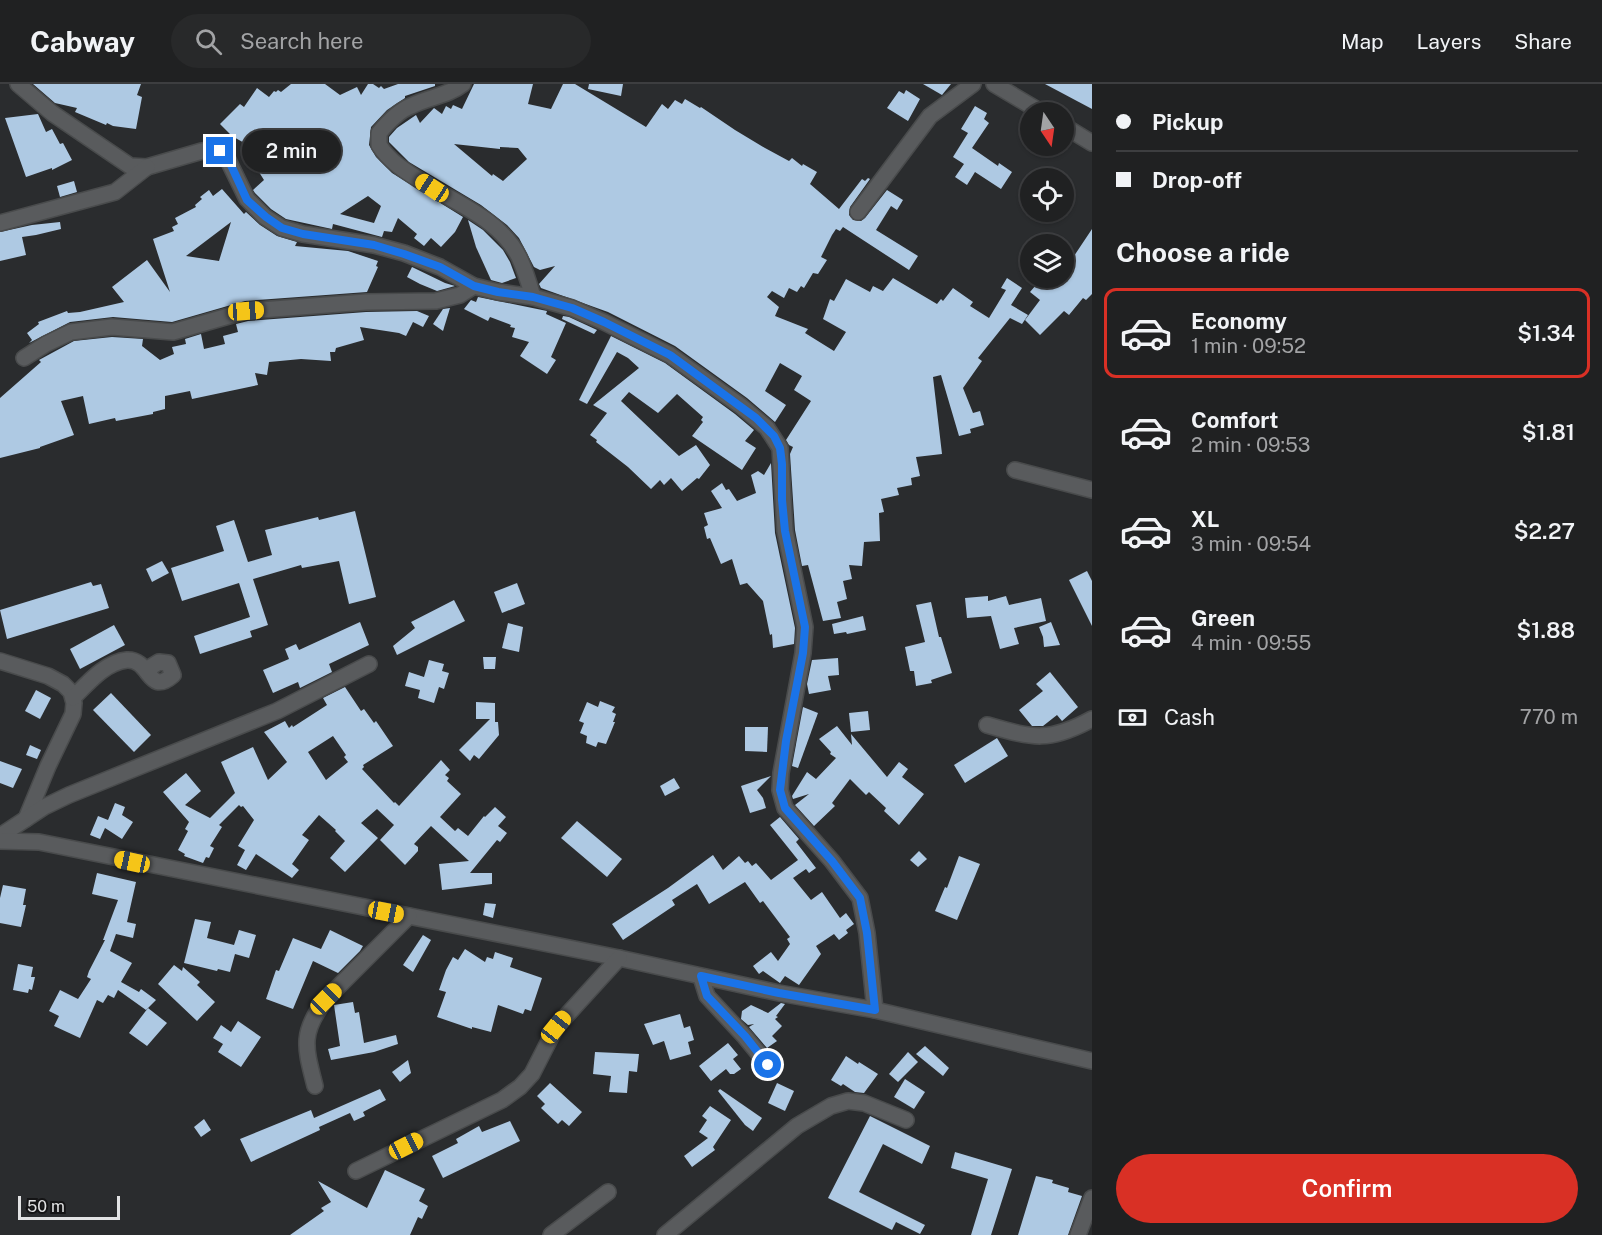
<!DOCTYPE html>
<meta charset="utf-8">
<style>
:root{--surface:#202122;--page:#28292a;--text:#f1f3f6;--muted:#a2a3a5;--line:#3d3e40;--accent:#d93025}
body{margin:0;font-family:"Public Sans",sans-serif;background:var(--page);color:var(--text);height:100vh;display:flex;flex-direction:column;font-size:22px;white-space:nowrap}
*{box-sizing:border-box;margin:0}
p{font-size:20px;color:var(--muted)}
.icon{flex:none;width:33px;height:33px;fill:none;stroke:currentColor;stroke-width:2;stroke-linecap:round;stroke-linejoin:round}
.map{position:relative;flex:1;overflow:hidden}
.details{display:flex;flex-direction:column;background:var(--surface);width:510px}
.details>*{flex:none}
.hud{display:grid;align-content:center;height:132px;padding:0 24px;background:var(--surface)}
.needle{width:39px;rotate:167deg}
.tools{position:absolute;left:1020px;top:18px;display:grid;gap:12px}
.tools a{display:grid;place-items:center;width:54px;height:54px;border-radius:50%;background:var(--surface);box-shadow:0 2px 4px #0004,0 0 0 2px var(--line);font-size:30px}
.scale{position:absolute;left:18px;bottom:15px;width:102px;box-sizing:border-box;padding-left:6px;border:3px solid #e2e3e4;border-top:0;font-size:16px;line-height:21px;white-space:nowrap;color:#e2e3e4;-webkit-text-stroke:4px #141415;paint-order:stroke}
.end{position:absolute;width:27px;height:27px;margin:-14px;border:8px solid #1a73e8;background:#fff;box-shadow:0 0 0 3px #fff}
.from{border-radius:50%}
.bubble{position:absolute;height:42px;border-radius:21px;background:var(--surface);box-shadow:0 2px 4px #0004,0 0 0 2px var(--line);font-size:20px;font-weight:600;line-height:42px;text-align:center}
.car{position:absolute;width:18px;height:36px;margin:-18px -9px;border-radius:8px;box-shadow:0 0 4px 2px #0007;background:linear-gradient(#f5c518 24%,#345 0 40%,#f5c518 0 76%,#345 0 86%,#f5c518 0)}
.hud b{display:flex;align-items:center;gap:21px;height:57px;font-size:22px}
.hud b+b{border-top:2px solid var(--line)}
.hud i{width:15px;height:15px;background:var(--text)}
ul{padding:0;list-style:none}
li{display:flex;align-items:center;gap:18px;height:90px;margin:0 12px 9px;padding:0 12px;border:3px solid transparent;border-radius:12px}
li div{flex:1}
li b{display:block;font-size:22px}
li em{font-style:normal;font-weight:600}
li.active{border-color:var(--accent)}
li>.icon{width:54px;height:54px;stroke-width:1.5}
h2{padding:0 24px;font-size:27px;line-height:72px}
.pay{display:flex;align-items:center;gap:15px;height:66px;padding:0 24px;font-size:22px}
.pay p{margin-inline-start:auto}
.cta{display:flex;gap:12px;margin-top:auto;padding:12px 24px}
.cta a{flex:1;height:69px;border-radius:36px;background:var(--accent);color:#fff;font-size:24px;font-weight:600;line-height:69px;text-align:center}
header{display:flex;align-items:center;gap:36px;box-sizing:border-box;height:84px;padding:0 30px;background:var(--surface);border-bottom:2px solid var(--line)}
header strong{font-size:28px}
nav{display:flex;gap:33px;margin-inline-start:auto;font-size:21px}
.search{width:420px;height:54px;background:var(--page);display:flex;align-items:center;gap:15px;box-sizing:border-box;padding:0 21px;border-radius:33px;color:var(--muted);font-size:22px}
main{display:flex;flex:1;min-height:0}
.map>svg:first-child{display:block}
.building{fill:#aec9e3;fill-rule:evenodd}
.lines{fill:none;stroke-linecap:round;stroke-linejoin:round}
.minor-casing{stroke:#494b4c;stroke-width:18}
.minor{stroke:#595b5d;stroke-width:15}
.route{stroke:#1a73e8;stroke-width:8}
</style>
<header>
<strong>Cabway</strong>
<div class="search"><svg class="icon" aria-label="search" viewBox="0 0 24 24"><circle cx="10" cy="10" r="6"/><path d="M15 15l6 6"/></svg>Search here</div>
<nav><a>Map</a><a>Layers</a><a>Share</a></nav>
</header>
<main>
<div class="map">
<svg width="1092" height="1151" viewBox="0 0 1092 1151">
<rect width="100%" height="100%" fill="#2a2c2e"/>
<g class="building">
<polygon points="33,0 141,0 137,11 142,13 136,45 113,42 107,39 106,41 75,28 77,24 55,19"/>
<path d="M291 0H325L340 11 357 3 361 11 368 0H373L379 4 381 2 384 5 398 0H435V2L405 12V14L387 26 371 43 369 61 376 73 392 89 463 133 455 148 441 163 431 154 424 162 414 154 417 150 398 134 392 148 384 147 382 153 333 140 332 145 286 135 271 125 255 109 253 106 264 96 252 77 250 79 244 70 253 64 232 52 220 40 240 20 244 23 257 4 269 13 274 7 276 8 278 6 281 8ZM368 112 381 122 374 139 340 130Z"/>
<path d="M474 0H533L528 20 551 25 563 0H575L646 43 662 20 668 25 675 16 682 20 685 15 700 24 701 23 735 46 765 64 789 77 792 74 802 82 803 80 817 88 810 100 839 125 862 95 865 97 868 94 870 95 850 123 849 131 853 136 861 137 865 134 887 106 903 116 897 126 891 122 876 146 918 172 909 186 843 143 840 147 836 145 832 151 821 173 827 176 818 190 813 189 804 204 801 202 797 208 789 204 784 214 772 207 767 213 779 223 775 232 808 245 805 249 834 267 846 248 823 235 830 215 834 217 846 195 870 208 873 202 883 207 893 194 937 220 941 215 943 217 953 204 973 218 970 222 989 234 1006 206 1001 204 1007 194 1022 204 1011 221 1028 231 1022 240 1010 234 978 274 982 277 963 304 973 329 980 327 984 341 970 345 971 349 959 352 941 291 933 293 942 370 916 373 920 392 911 394 912 401 897 404 899 411 881 415 884 428 879 429 880 457 864 458 862 482 849 481 852 495 843 497 847 515 837 518 841 534 823 537 808 481 802 482 795 446 790 370 793 363 789 361 786 356 811 317 794 306 802 292 780 279 765 307 786 321 775 338 747 314 675 262 608 228 541 204 539 200 555 182 540 186 534 183 519 154 507 141 481 121 409 78 389 58V53L397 44 416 31 420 39 434 24 442 30 446 22 451 25 453 21 462 25ZM454 60 500 65V63L518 64 527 75 503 97 493 90 492 92Z"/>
<polygon points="589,0 623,0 621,12 588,5"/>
<polygon points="923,0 951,0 942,11"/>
<polygon points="1045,0 1092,0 1092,25"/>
<polygon points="906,6 920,15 908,37 887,24 899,7 904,10"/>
<polygon points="975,22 987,29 984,35 989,39 972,64 998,82 999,79 1012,88 1001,105 975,88 967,101 955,93 964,80 953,73 968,49 961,45"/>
<polygon points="38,30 46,48 52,45 60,60 63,59 72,76 52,86 52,84 26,93 5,34"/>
<polygon points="74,97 77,108 60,113 57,102"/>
<path d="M222 105 244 130 246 128 260 141 277 152 297 158 295 162 348 167 378 177 376 182 378 183 367 208 245 217 172 238 113 233 70 238 29 259 32 256 27 249 39 240 38 238 67 227 68 229 80 228 124 218 112 203 147 176 170 208 153 155 174 147 172 143 178 140 175 134 196 123 195 121 202 115 200 113 209 106 213 112ZM231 138 219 177 186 172Z"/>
<polygon points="468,136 483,146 503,166 510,178 516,194 502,199 491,196 476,163"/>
<polygon points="60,138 61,145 36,151 22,153 26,171 0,177 0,148 32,141"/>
<polygon points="1092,145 1092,210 1086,216 1083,214 1069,231 1064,227 1040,251 1025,236 1040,216 1030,208 1042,194 1051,201 1055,194 1064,194 1064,187"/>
<polygon points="412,183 445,199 455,202 437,207 420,200 407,193"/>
<polygon points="478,213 547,227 546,230 566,239 551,273 556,276 547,290 520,272 529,258 512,253 515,244 510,243 511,241 490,233 488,237 464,225 471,216 476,218"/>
<polygon points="450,224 443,247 433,240 443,225"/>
<polygon points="417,227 429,232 423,243 413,238 406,252 399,249 360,243 364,256 336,264 335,268 330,268 331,277 301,275 269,278 267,291 255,289 258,301 192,315 190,307 165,312 165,325 153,328 153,330 116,337 115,334 89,340 83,312 61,317 74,351 40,363 40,364 0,374 0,314 41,278 39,276 74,257 112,253 143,255 142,262 160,276 174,270 172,263 186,260 185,255 201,250 204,265 225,260 223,252 238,248 236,240 248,237 366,228"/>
<polygon points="563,232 569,233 597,246 594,250 562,235"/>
<polygon points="611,252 665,279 735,330 754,346 745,357 756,364 742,386 692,352 703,338 701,336 703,333 677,310 658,329 629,308 621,317 679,372 696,361 710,381 699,395 697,394 682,407 671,394 664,401 660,396 651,405 628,383 596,358 597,356 590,351 607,329 593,321 639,284 628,274 617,268 587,320 579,316"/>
<polygon points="771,379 775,449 795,544 794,560 773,564 772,550 770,551 763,517 747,499 740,501 732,475 721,480 710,454 707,455 704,443 708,441 704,429 722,424 711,407 722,399 726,406 729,405 737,417 756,409 751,391 758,387 764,391"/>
<polygon points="355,427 376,513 349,520 339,477 302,484 301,481 253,495 268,541 250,547 252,553 200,570 194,552 250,533 239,499 182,517 171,484 224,467 216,442 234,436 248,478 272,471 265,446 318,433 319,436"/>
<polygon points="162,477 169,489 152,498 146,485"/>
<polygon points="1087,487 1092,497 1092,542 1069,496"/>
<polygon points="91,498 93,502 101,500 109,524 7,555 0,526"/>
<polygon points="517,499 525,520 502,529 494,508"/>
<polygon points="988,512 988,517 1006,512 1009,521 1041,514 1046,537 1014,544 1019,560 1000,565 991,532 967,534 965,514"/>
<polygon points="454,516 465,537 397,571 393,562 415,544 411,538"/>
<polygon points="931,518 939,553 941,553 952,589 931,596 932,599 916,602 914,587 910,587 905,563 925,558 916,521"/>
<polygon points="863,532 866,546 847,550 846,548 834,550 832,540"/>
<polygon points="360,538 369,561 329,580 332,588 300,604 298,598 273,609 263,586 289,575 285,565 296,560 299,566"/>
<polygon points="1051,538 1060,561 1044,563 1043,553 1039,543"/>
<polygon points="508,539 523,543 519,568 502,564"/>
<polygon points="114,541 125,561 80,585 70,565"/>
<polygon points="483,573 496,573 495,585 484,585"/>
<polygon points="838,574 839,591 828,592 831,606 809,610 807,600 812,576"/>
<polygon points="429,576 444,580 442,587 449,589 444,605 439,603 434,619 418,614 420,606 405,602 409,588 424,593"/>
<polygon points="1050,588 1078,623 1062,637 1057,631 1043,642 1032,642 1019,626 1043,607 1036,600"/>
<path d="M345 603 361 627 364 625 374 639 376 637 393 662 363 681 364 683 362 685 394 719 395 718 399 722 441 676 450 686 445 691 449 694 447 697 461 710 440 733 455 747 458 744 468 752 484 732 485 733 495 723 506 733 498 742 507 749 500 758 497 756 470 789H492V800L442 806 439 780 469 777 431 742 414 760 418 763V767L405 781 380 756 394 741 377 725 361 739 378 754 345 788 330 774 345 757 335 747 336 746 319 731 302 751 309 756 292 780 299 786 292 794 256 770 246 786 237 781 245 766 238 762 254 736 243 722 241 723 239 721 219 741 222 743 210 762 214 764 209 774 206 773 203 779 184 772 185 770 178 766 188 747 185 745 189 738 163 708 186 689 201 707 185 721 210 734 235 709 221 678 253 663 268 696 287 678 264 648 285 637 289 644 292 641 293 643 327 621 323 614ZM333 652 346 671 344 673 348 678 326 696 308 668Z"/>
<polygon points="36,606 51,614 40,635 25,627"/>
<polygon points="111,609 151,651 134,668 93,626"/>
<polygon points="600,617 615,623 612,628 616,630 613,638 615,638 606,660 598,658 596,663 586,659 587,652 580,649 584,639 579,637 587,618 598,623"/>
<polygon points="476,618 495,619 495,638 498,638 499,651 479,675 474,671 470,677 459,666 490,635 476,635"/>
<polygon points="803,623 818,629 798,684 792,682"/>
<polygon points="868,627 870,646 851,648 849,629"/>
<polygon points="837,642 852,661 851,650 887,693 899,678 908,685 902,693 924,710 899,741 884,727 886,724 869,708 866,711 850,695 832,719 835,722 814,742 795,721 809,710 793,715 792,712 807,688 816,695 836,674 830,670 831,668 819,655"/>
<polygon points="745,643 768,643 767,668 745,667"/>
<polygon points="997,654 1008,672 965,699 954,681"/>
<polygon points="30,661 41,666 37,675 26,671"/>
<polygon points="0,677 22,685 13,704 0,699"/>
<polygon points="771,692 757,706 763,714 766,724 750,729 741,702"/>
<polygon points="674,694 680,704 665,712 660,702"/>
<polygon points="115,719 125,723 122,731 133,738 122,755 105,744 100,755 90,751 98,732 108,736"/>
<polygon points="780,733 799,755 796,758 816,784 809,789 806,785 793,794 811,816 822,808 840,834 846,829 854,840 846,846 848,849 839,856 834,850 816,862 821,870 799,901 785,892 780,899 763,887 759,890 753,882 771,868 778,877 790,860 787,855 790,853 763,817 760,819 745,798 709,820 697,800 672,816 675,821 623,856 612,840 668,804 713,771 723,786 739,772 745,779 748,777 752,782 756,779 771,796 798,776 770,741"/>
<polygon points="577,737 622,775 607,793 561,754"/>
<polygon points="919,767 927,775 918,783 910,776"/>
<polygon points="959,772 980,780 957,836 935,827 945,803 947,804"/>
<polygon points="97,789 136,798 127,838 136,840 133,854 116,850 110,867 132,879 121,898 139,908 141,905 156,916 146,926 118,906 114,914 108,911 103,919 97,916 80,954 54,942 59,932 49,927 60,906 78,915 91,895 87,893 89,887 105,856 103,856 118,816 92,810"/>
<polygon points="3,801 26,805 23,821 26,821 21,843 0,839 0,814"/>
<polygon points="485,819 496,820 493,834 483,831"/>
<polygon points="195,835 211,838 207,854 234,861 239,846 256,851 249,874 235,870 230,888 218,885 217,887 184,879"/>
<polygon points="330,846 363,862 360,867 338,889 313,877 293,925 266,915 276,886 279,887 293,854 321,865"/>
<polygon points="423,851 431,856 413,888 403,881"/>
<polygon points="465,865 485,878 487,873 493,875 495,868 513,874 510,883 542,894 531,927 525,925 523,930 498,921 491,948 472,943 472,945 437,933 446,908 439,906 446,886 453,873 458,876"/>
<polygon points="18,880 33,883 31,893 35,893 32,906 29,905 28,909 13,906"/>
<polygon points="174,881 182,887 183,883 200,898 197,901 215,918 197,937 158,900"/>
<polygon points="353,918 355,929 359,928 364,959 396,951 398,960 374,968 331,976 328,965 340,962 334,921"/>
<polygon points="781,919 785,920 776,932 778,933 775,935 782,942 772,952 777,957 767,964 749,943 754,940 748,941 741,935 742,927 751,921 768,929"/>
<polygon points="148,924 167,939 147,962 129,949"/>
<polygon points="680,930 684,944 690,942 694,956 688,958 691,970 670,976 664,957 653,961 644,940"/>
<polygon points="238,937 261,953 241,983 218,968 223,960 213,954 221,941 231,948"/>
<polygon points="728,959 738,971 733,975 741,985 734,990 730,990 726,985 711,997 699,982"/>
<polygon points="925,962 949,984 943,992 916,970"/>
<polygon points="595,968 639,970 637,988 629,987 627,1009 609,1008 611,992 593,990"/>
<polygon points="908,968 918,978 898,998 889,990"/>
<polygon points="846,972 858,980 859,978 878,990 864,1009 855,1008 843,1000 841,1002 831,996"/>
<polygon points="408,976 411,989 400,998 392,988"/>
<polygon points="905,995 925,1008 914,1025 894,1013"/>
<polygon points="550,999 582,1028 569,1042 562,1036 558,1040 541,1024 545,1020 537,1012"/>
<polygon points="777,999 794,1007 785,1027 768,1019"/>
<polygon points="380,1005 386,1016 363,1028 365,1032 354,1037 350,1029 319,1043 320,1046 251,1078 240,1055 311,1026 314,1034"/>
<polygon points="720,1005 762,1034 753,1047 745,1041 718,1007"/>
<polygon points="710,1022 731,1036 713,1063 715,1066 692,1083 684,1072 708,1054 699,1048 707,1036 702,1032"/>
<polygon points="870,1032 930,1062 922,1080 883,1060 859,1108 925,1141 920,1150 896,1138 892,1146 828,1114"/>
<polygon points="204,1035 211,1046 201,1053 194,1043"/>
<polygon points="510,1037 520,1057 443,1094 432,1072 458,1059 456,1055 479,1042 482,1048"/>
<polygon points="955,1068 1012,1085 991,1151 971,1151 988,1095 951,1084"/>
<polygon points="385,1086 425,1105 419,1117 428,1122 422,1135 418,1133 410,1151 290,1151 324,1127 321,1124 331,1118 318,1097 367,1124"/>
<polygon points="1036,1092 1053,1096 1052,1099 1069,1104 1068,1108 1082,1112 1068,1151 1018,1151"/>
</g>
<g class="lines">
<defs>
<g id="minor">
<polyline points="18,0 52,29 130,82 147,83 202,67 212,65 220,67 226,72 247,115 265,133 282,144 303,150 374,161 404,169 440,183 474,202 498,208 533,213 572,224 604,238 670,271 741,322 767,344 780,364 785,447 805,543 803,569 781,689 780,706 785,724 832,777 860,814 867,849 875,926"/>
<path d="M463 0C448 12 428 13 411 22 398 27 388 38 379 49V61C389 77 405 87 421 97 455 119 500 135 519 173 525 186 529 199 533 213"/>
<polyline points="994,0 1041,28"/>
<polyline points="1064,42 1092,59"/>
<polyline points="858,128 930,32 973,0"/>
<polyline points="0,139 115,108 147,83"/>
<polyline points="24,274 46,260 71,248 112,243 173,248 246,227 366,218 436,217 460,211 474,202"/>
<polyline points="1015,386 1092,406"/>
<polyline points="0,577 48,592 63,600 71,608 74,619 73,630 48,682 26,735"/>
<path d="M73 614C87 600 105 578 127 576 151 575 148 613 173 591L168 579 159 578 146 586"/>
<path d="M987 641C1033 654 1048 659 1092 635"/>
<polyline points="0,752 44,723 69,711 277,627 369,580"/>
<polyline points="0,757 39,758 619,874 779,909 875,926 1092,977"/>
<polyline points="701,893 707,912 745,953 768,981"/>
<path d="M315 1002C305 963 300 949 326 915L409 832"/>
<polyline points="356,1087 502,1016 520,1003 532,990 556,943 619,874"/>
<polyline points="551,1151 608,1108"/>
<polyline points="665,1151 797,1042 831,1022 848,1017 864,1019 906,1036"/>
<polyline points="1078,1151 1092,1114"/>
</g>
</defs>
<use href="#minor" class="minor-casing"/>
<use href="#minor" class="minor"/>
</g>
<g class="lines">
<polyline class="route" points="220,67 230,79 247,116 266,133 282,144 303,150 374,161 404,170 440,183 474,202 498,208 533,213 572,224 604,238 670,271 756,334 774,352 780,364 782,380 782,416 785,447 805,543 803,569 786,657 780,706 785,724 832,777 860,814 867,849 875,926 779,909 701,892 707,912 745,952 768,981"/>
</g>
</svg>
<div class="tools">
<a><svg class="needle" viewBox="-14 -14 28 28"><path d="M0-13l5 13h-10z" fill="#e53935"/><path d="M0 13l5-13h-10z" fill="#a2a3a5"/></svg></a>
<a><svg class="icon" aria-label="locate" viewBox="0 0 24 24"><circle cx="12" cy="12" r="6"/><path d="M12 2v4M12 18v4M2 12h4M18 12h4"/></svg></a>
<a><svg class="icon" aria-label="layers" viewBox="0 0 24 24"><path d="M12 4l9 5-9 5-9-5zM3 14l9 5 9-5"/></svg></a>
</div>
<div class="scale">50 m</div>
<i class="end from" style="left:768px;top:981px"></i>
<i class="end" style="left:220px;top:67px"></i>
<div class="bubble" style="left:242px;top:46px;width:99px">2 min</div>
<i class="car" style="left:432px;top:104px;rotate:303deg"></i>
<i class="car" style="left:246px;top:227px;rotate:86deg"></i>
<i class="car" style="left:132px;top:778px;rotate:282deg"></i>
<i class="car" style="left:386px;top:828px;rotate:101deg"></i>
<i class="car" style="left:326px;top:915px;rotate:45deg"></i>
<i class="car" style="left:556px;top:943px;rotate:39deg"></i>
<i class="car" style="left:406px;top:1062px;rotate:63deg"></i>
</div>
<section class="details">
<div class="hud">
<b><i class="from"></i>Pickup</b>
<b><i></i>Drop-off</b>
</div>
<h2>Choose a ride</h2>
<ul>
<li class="active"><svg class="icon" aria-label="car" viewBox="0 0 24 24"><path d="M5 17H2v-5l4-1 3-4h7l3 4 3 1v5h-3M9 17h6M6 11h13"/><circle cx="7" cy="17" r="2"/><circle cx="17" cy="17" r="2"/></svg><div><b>Economy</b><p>1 min · 09:52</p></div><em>$1.34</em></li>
<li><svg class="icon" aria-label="car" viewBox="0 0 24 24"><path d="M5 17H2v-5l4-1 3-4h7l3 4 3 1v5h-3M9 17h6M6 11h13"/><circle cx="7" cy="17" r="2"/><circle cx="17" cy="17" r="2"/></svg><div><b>Comfort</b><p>2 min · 09:53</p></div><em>$1.81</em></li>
<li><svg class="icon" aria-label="car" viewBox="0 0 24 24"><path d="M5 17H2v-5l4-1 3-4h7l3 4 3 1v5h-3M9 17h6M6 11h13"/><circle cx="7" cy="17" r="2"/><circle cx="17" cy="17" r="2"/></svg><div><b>XL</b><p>3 min · 09:54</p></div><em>$2.27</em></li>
<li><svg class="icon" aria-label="car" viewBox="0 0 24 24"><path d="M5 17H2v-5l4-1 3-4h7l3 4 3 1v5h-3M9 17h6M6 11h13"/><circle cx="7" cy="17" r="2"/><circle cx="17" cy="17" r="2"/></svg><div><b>Green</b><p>4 min · 09:55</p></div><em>$1.88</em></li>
</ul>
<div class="pay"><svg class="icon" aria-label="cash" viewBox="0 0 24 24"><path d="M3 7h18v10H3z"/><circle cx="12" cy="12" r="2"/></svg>Cash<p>770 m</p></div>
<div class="cta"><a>Confirm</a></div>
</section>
</main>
